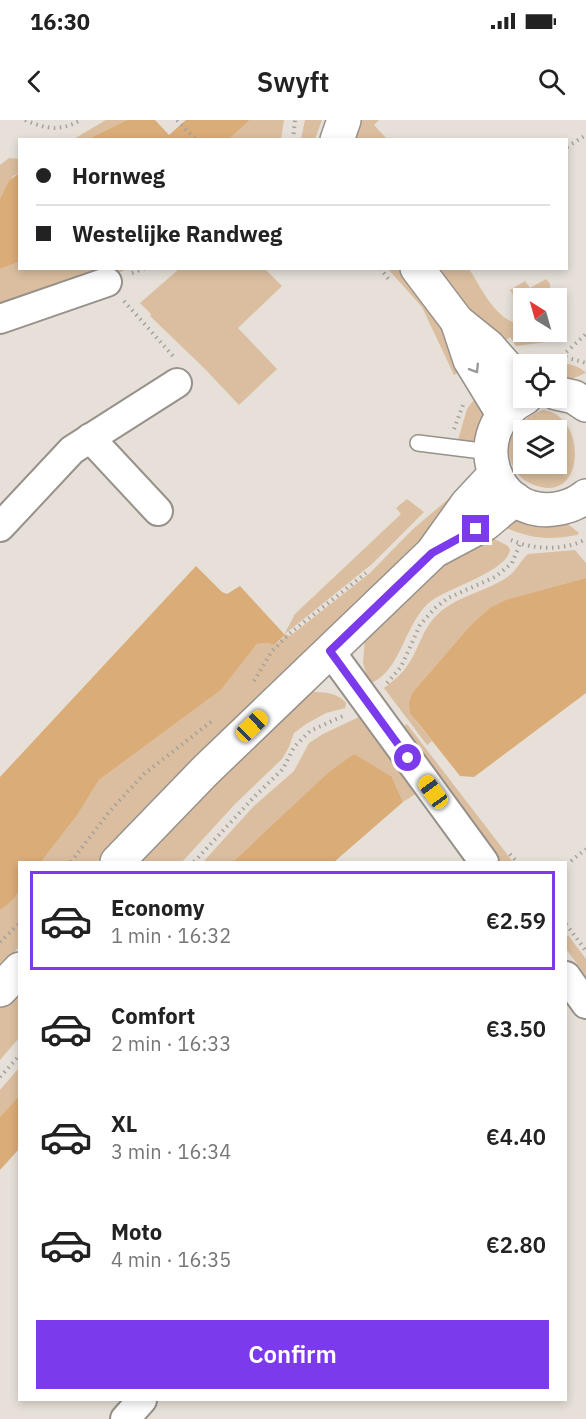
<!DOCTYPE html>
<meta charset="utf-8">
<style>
:root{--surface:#fff;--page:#f2f2f2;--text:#222;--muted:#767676;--line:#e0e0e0;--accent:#7c3aed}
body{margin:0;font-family:"IBM Plex Sans",sans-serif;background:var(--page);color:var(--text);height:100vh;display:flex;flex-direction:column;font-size:22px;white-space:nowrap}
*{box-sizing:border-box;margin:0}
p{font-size:20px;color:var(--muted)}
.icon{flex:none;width:33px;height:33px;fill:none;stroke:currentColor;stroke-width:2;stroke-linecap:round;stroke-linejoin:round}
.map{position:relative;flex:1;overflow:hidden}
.drawer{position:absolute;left:18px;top:741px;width:549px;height:540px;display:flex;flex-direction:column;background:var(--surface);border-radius:0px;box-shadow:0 3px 9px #0003}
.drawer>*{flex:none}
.guide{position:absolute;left:18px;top:18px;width:550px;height:132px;border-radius:0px;box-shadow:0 3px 9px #0003;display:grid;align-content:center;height:132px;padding:0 18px;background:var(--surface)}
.needle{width:39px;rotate:323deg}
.tools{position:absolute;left:513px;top:168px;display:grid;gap:12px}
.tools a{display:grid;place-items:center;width:54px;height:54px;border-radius:0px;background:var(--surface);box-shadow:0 3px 9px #0003;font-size:30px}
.end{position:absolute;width:27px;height:27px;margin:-14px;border:8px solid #7c3aed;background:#fff;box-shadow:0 0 0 3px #fff}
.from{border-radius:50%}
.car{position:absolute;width:18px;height:36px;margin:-18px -9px;border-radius:8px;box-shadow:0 0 4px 2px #0007;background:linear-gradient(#f5c518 24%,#345 0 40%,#f5c518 0 76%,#345 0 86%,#f5c518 0)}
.guide b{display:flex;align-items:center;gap:21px;height:57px;font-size:22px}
.guide b+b{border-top:2px solid var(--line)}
.guide i{width:15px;height:15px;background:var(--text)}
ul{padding:10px 0 0;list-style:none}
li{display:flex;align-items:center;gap:18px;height:99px;margin:0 12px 9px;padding:0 6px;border:3px solid transparent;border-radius:0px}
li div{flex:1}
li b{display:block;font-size:22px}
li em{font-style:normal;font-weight:600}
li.on{border-color:var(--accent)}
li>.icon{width:54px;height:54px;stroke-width:1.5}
.action{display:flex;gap:12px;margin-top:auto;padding:12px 18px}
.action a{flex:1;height:69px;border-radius:0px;background:var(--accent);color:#fff;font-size:24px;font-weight:600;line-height:69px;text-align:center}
.status{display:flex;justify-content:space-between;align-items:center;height:42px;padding:0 30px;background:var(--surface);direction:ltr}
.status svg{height:16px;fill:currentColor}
header{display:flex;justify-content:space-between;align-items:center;height:78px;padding:0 18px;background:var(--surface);font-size:27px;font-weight:600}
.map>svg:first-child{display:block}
.green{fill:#dabe9f;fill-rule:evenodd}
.water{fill:#daac78}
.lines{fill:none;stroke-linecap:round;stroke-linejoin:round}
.service-casing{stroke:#97918a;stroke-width:18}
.minor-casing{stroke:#97918a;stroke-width:32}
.tertiary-casing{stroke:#97918a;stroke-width:36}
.path{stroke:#a6a19b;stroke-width:4;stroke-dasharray:1.5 4.5;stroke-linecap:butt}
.service{stroke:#fff;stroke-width:15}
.minor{stroke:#fff;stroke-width:28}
.tertiary{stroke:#fff;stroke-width:33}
.oneway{stroke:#9b9998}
.route{stroke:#7c3aed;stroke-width:8}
</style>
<div class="status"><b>16:30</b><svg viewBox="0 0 49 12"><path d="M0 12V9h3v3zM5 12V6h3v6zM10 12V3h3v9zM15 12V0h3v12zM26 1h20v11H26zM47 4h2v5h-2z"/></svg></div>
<header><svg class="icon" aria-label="back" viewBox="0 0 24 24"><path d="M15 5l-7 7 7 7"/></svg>Swyft<svg class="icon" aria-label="search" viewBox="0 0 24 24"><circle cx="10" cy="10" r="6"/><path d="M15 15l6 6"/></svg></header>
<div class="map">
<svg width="586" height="1299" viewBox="0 0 586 1299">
<rect width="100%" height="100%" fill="#e6e0d8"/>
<g class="green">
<polygon points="106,0 127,0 88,19 72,20"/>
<polygon points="250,0 284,0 281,19 229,19"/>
<polygon points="305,0 322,0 315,19 301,19"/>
<polygon points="362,0 379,0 374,5 387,19 356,20"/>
<polygon points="9,38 19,39 19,53 13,56 0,79 0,45"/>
<polygon points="19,142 20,148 128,149 113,155 0,184 0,149"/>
<polygon points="179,149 265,149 282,166 238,208 277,249 239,285 205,249 150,196 151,194 140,183"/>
<polygon points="388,149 399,149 426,179 466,249 454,255 422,187"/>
<path d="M434 149H469C483 170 495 201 523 205L524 212H553L559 218 554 221 516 226 510 217 499 225Z"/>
<polygon points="546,159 550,164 550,169 541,178 524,178 523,182 514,177 510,170 525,161 530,168"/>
<path d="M547 243C561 243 577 243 586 253L567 261H557L556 244H530Z"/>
<polygon points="479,273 484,299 476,323 458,320 467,289"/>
<path d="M543 290C586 295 586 378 541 367 530 365 521 359 515 350 498 323 518 299 543 290ZM524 310H556V344H524Z"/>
<polygon points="453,375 458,382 145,691 97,742 41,742 78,694 99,660 221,570 257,524 268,523 275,525 285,516 285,513 295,494 401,394 396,388 407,379 424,392 372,444 285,514 290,516 370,453 412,410"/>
<path d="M511 397 564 401 579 413 577 415C545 421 530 418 501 406Z"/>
<path d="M485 414 508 426 510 430C506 452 450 467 431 481 404 502 402 552 369 564L363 543 365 518 428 454Z"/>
<path d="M575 430 586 443V458L508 479 469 507 412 573C406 595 419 604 432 621L427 625 384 568C392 562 401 555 407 546 419 530 422 509 437 495 456 476 485 472 506 458 516 452 520 441 528 434Z"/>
<path d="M310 572C324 572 337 572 346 583L345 588 326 593 306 604 294 613 289 627 282 639 235 684 182 742H133Z"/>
<polygon points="359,597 417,673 403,682 392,657 259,718 233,742 203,742 253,687 294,651 309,623 323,614"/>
<polygon points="407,604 513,742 499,742 398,611"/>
<polygon points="19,772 19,827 0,848 0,790 13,780"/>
<polygon points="568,815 586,839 586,856 566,829 566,817"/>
<polygon points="19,866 19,918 0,940 0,887"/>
<polygon points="19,948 19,976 0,997 0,970"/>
</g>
<g class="water">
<polygon points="127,0 155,0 169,15 186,0 250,0 229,19 88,19"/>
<polygon points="19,53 19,142 0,149 0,79 9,61"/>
<path d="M196 446 222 472 227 474 240 466 285 515 274 525 268 523 257 524 221 570 99 660 78 694 41 742H20C20 770 24 773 0 790V657Z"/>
<polygon points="586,458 586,573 474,657 460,656 410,593 409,584 412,573 469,507 490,488 508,479"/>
<polygon points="354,634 392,657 403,682 334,742 233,742 328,653"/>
<polygon points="19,976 19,1029 0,1050 0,997"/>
</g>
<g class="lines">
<defs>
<polyline id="service" points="418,323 490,332"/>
<g id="minor">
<polyline points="0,199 107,162"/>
<polyline points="90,318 158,391"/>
<polyline points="0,407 72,330 177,263"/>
<polyline points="330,531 484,742"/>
<polyline points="566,856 586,884"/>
<polyline points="125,1299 142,1280"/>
</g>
<g id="tertiary">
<polyline points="337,20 344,0"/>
<polyline points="417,148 457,201 488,226 524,267"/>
<polyline points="457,201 470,240 503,294"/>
<polyline points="556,273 574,277 586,285"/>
<path d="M525 278C463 309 492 403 561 388 570 386 579 382 586 376"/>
<polyline points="438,429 485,404 515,379"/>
<polyline points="117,742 205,651 432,433 467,384 495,354"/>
<polyline points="0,870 20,849"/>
</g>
</defs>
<use href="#service" class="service-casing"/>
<use href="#minor" class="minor-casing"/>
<use href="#tertiary" class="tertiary-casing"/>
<g class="path">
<path d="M25 0C47 9 59 12 81 0"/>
<polyline points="177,0 196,20"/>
<polyline points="293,20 295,0"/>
<polyline points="567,27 586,15"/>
<polyline points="380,148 390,161"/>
<polyline points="132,153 146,148"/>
<polyline points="124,181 173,236"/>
<polyline points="536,236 562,236 586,243"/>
<polyline points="562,236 586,214"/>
<polyline points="454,309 463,285"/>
<path d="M511 420C533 430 565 431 586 419"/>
<polyline points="254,561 272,531 289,514 366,453"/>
<polyline points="387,563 401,547 420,505 435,488 448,478 495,457 512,443 520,424"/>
<polyline points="510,734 517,742"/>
<polyline points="571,741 586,729"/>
<polyline points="71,742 109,692 144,654 212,601"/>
<polyline points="194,742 255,676 283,649 294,627 310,611 345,595"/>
<polyline points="566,804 586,831"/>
<polyline points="0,822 20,803"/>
<polyline points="0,957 20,935"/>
</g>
<use href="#service" class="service"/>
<use href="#minor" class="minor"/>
<use href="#tertiary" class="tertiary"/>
</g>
<defs><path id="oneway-chevron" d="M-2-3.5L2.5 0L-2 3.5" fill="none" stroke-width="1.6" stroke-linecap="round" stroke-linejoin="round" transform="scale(1.5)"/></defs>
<use class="oneway" href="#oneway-chevron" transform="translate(475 249) rotate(58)"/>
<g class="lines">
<polyline class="route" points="408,638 330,531 432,433 476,409"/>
</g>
</svg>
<div class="tools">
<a><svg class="needle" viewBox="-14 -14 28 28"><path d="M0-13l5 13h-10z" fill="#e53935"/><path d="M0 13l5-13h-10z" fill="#767676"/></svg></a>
<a><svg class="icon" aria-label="locate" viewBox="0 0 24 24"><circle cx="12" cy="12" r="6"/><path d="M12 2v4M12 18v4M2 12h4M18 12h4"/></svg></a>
<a><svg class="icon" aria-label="layers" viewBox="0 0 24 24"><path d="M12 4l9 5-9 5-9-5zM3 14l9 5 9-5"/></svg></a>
</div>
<i class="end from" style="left:408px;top:638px"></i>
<i class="end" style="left:476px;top:409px"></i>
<i class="car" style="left:252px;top:606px;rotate:46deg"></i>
<i class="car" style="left:433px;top:672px;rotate:324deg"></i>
<div class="guide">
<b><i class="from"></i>Hornweg</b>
<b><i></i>Westelijke Randweg</b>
</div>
<section class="drawer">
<ul>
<li class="on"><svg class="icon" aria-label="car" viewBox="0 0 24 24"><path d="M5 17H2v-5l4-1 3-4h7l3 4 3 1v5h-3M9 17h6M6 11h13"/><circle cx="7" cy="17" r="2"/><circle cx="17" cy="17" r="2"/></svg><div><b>Economy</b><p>1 min · 16:32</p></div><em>€2.59</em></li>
<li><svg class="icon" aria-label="car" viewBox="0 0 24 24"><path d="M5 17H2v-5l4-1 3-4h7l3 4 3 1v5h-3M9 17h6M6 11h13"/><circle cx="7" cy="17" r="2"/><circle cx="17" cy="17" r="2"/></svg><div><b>Comfort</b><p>2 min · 16:33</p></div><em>€3.50</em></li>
<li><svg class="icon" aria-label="car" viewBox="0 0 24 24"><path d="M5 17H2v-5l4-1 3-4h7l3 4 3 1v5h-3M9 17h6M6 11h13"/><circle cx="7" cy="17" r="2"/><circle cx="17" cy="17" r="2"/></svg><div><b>XL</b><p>3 min · 16:34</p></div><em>€4.40</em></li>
<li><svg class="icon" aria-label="car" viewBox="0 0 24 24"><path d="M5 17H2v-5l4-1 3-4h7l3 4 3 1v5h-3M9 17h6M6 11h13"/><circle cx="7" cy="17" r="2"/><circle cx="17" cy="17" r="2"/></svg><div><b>Moto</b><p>4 min · 16:35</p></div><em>€2.80</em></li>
</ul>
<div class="action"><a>Confirm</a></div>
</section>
</div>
